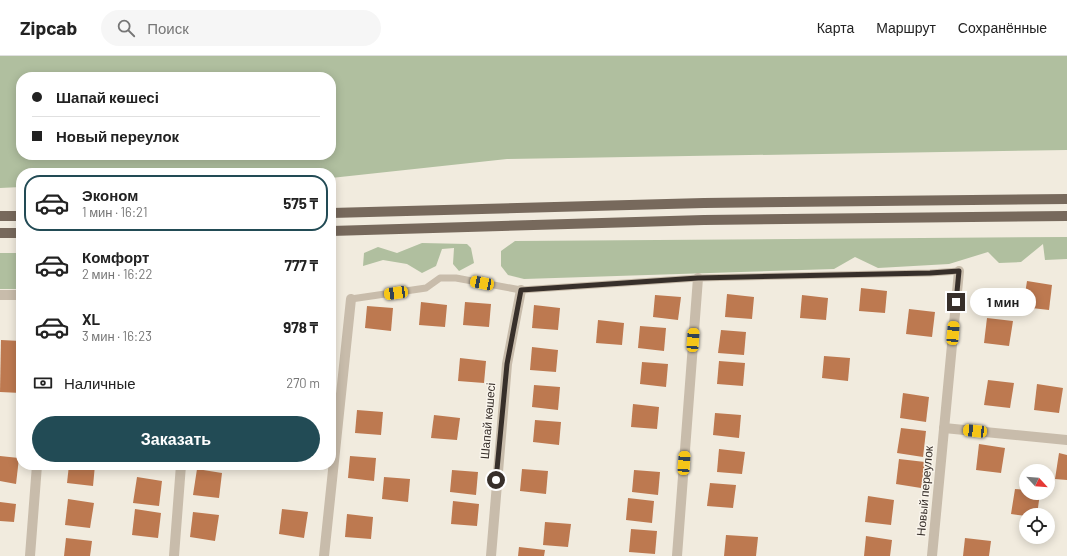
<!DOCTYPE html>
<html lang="ru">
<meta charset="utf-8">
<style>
:root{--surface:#fff;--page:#f6f6f6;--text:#222;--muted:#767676;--line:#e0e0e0;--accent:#224b55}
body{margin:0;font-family:Barlow,sans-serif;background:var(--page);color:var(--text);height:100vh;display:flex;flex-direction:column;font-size:15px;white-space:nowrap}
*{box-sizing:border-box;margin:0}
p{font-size:13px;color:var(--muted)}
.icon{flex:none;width:22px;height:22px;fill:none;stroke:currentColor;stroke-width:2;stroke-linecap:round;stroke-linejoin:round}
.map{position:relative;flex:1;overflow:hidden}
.panel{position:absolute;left:16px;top:112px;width:320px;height:302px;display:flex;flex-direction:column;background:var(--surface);border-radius:16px;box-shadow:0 2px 10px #0003}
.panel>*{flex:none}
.top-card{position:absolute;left:16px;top:16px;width:320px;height:88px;border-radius:16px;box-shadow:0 2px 10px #0003;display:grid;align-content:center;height:88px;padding:0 16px;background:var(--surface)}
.needle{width:26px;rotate:116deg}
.fabs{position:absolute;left:1019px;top:408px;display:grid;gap:8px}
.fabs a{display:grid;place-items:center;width:36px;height:36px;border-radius:50%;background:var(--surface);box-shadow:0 2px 10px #0003;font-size:20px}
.end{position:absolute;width:18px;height:18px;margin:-9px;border:5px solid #372f2a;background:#fff;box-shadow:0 0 0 2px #fff}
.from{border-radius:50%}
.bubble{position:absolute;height:28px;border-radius:14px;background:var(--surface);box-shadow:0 2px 10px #0003;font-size:13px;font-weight:700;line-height:28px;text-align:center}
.car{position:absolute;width:12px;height:24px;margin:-12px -6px;border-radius:5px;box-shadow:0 0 3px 1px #0007;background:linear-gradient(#f5c518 24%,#345 0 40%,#f5c518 0 76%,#345 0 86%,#f5c518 0)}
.top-card b{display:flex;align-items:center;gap:14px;height:38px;font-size:15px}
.top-card b+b{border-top:1px solid var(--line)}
.top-card i{width:10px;height:10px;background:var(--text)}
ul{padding:7px 0 0;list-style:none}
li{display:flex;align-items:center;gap:12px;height:56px;margin:0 8px 6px;padding:0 8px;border:2px solid transparent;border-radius:16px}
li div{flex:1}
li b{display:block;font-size:15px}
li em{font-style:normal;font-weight:700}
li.selected{border-color:var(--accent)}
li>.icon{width:36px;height:36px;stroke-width:1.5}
.pay{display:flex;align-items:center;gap:10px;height:44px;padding:0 16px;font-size:15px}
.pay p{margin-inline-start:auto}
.cta{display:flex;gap:8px;margin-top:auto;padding:8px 16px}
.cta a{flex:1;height:46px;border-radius:24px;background:var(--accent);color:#fff;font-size:16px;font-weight:700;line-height:46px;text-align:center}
header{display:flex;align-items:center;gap:24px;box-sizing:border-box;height:56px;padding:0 20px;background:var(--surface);border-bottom:1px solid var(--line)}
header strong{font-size:19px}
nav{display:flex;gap:22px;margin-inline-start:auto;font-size:14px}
.search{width:280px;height:36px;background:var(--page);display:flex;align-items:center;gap:10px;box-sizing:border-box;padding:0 14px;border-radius:22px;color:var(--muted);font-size:15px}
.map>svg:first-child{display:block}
.green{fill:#b0bf9f;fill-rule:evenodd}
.building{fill:#bd7950}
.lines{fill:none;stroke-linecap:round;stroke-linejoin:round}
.lane{stroke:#c8bcab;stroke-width:7}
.street{stroke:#c8bcab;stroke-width:10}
.primary{stroke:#77695c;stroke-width:10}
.route{stroke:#372f2a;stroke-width:5}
.labels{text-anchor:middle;stroke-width:3;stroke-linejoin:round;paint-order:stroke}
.street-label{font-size:12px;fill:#372f2a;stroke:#f9f4eb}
</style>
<header>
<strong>Zipcab</strong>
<div class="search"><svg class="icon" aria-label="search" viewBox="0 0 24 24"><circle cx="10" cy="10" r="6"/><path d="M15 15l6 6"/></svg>Поиск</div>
<nav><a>Карта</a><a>Маршрут</a><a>Сохранённые</a></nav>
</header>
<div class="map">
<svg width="1067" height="500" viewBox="0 0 1067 500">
<rect width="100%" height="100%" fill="#f1ebde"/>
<g class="green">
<path d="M0 0H1067V94L507 103 331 122V117H21V131L0 132ZM21 21H331V99H21Z"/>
<polygon points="1067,181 1067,203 1045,204 1043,188 1021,206 999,207 988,196 949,208 878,212 855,201 834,213 524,223 508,219 501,210 501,195 515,185"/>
<polygon points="422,187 467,188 471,192 474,207 459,215 453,208 454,192 442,193 436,210 422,217 407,208 383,204 363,210 364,197 378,191 397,197"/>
<rect x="0" y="197" width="21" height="36"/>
</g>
<g class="building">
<polygon points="1027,225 1052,229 1049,254 1023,251"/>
<polygon points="861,232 887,235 885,257 859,255"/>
<polygon points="727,238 754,241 752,263 725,261"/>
<polygon points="655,239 681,241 678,264 653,261"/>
<polygon points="802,239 828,242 826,264 800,262"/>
<polygon points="421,246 447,249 445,271 419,269"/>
<polygon points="465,246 491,248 489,271 463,269"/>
<polygon points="534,249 560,252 558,274 532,272"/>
<polygon points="367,250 393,252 391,275 365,272"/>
<polygon points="909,253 935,256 932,281 906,278"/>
<polygon points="987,262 1013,265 1009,290 984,287"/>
<polygon points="598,264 624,267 622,289 596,287"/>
<polygon points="640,270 666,272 664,295 638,292"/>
<polygon points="721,274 746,276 744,299 718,297"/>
<polygon points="1,284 21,285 21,337 0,336"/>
<polygon points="532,291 558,294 556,316 530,314"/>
<polygon points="824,300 850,302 848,325 822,322"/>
<polygon points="460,302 486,305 484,327 458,325"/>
<polygon points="719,305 745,307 743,330 717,328"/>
<polygon points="642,306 668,308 666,331 640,328"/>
<polygon points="988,324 1014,327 1010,352 984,349"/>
<polygon points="1037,328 1063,332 1059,357 1034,354"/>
<polygon points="534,329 560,331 558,354 532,351"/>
<polygon points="903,337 929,341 926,366 900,362"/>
<polygon points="633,348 659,351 657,373 631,371"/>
<polygon points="357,354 383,356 381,379 355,377"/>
<polygon points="715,357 741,359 739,382 713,379"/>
<polygon points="434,359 460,362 457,384 431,382"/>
<polygon points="535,364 561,366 559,389 533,386"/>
<polygon points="901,372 926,375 923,401 897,397"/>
<polygon points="979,388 1005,392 1001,417 976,414"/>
<polygon points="719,393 745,396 742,418 717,416"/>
<polygon points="1059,397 1067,399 1067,424 1055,423"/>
<polygon points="0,400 19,402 16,428 0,425"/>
<polygon points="350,400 376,402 374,425 348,422"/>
<polygon points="899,403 925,406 921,432 896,428"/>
<polygon points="69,409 95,409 93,430 67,427"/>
<polygon points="286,409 317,409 317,413 286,411"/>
<polygon points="197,413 222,417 219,442 193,439"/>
<polygon points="522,413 548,415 546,438 520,435"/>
<polygon points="452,414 478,416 476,439 450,436"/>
<polygon points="634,414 660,416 658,439 632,436"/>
<polygon points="137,421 162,425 159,450 133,447"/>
<polygon points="384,421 410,423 408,446 382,443"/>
<polygon points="710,427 736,429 733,452 707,450"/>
<polygon points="1015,433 1026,434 1026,437 1040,437 1037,459 1026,460 1011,458"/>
<polygon points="868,440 894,444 891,469 865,466"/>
<polygon points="628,442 654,445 652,467 626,464"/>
<polygon points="68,443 94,447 90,472 65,469"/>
<polygon points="453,445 479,448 477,470 451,468"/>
<polygon points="0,446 16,448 14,466 0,465"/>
<polygon points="135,453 161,457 158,482 132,479"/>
<polygon points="282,453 308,456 304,482 279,478"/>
<polygon points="193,456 219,459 215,485 190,481"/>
<polygon points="347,458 373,461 371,483 345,481"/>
<polygon points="545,466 571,468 568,491 543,489"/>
<polygon points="631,473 657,475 655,498 629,496"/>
<polygon points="726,479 758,481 756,500 724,500"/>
<polygon points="866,480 892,484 890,500 864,500"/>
<polygon points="66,482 92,485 90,500 64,500"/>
<polygon points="965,482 991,485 989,500 963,500"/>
<polygon points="519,491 545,494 544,500 518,500"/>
</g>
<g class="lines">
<polyline class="lane" points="351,243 426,232 440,222 456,222 521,234 698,222 930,217 959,215"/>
<g class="street">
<polyline points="0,239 21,239"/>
<polyline points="944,372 1067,384"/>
<polyline points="30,500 37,409"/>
<polyline points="174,500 181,409"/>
<polyline points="324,500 351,243"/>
<polyline points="491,500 507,308 521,234"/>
<polyline points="677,500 698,222"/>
<polyline points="932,500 959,215"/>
</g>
<g class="primary">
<polyline points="331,157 704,147 1067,143"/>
<polyline points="0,160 21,160"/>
<polyline points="331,175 704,164 1067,160"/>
<polyline points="0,177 21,177"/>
</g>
</g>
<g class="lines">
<polyline class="route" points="496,424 507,308 521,234 698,222 930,217 959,215 956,246"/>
</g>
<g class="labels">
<g class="street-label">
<text transform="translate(488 365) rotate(-85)" y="4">Шапай көшесі</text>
<text transform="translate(925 435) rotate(-85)" y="4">Новый переулок</text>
</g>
</g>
</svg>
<div class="fabs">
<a><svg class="needle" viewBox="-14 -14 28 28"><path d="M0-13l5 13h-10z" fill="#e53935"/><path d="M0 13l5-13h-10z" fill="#767676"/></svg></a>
<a><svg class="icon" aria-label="locate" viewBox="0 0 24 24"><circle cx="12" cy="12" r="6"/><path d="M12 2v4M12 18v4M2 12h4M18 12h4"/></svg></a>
</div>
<i class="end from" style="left:496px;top:424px"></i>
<i class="end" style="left:956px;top:246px"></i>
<div class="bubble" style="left:970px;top:232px;width:66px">1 мин</div>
<i class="car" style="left:482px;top:227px;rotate:281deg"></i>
<i class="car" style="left:396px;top:237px;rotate:262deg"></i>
<i class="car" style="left:953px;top:277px;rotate:5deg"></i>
<i class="car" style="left:693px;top:284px;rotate:4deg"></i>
<i class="car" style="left:975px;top:375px;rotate:276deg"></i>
<i class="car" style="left:684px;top:407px;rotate:4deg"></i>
<div class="top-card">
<b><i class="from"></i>Шапай көшесі</b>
<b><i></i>Новый переулок</b>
</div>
<section class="panel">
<ul>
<li class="selected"><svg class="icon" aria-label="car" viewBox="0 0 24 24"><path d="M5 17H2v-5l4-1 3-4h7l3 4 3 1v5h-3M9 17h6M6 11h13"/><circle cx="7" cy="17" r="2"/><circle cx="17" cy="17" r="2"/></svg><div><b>Эконом</b><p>1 мин · 16:21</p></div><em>575 ₸</em></li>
<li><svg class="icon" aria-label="car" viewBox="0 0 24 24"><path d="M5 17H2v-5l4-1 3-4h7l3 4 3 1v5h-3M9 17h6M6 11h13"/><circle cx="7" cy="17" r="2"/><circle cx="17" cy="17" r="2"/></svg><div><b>Комфорт</b><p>2 мин · 16:22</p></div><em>777 ₸</em></li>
<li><svg class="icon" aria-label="car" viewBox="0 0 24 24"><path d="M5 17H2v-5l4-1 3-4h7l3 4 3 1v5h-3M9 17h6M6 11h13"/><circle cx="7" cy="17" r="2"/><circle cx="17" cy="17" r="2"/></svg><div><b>XL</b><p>3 мин · 16:23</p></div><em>978 ₸</em></li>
</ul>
<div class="pay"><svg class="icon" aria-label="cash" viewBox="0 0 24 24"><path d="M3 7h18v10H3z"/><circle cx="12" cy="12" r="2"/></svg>Наличные<p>270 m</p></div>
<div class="cta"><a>Заказать</a></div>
</section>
</div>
